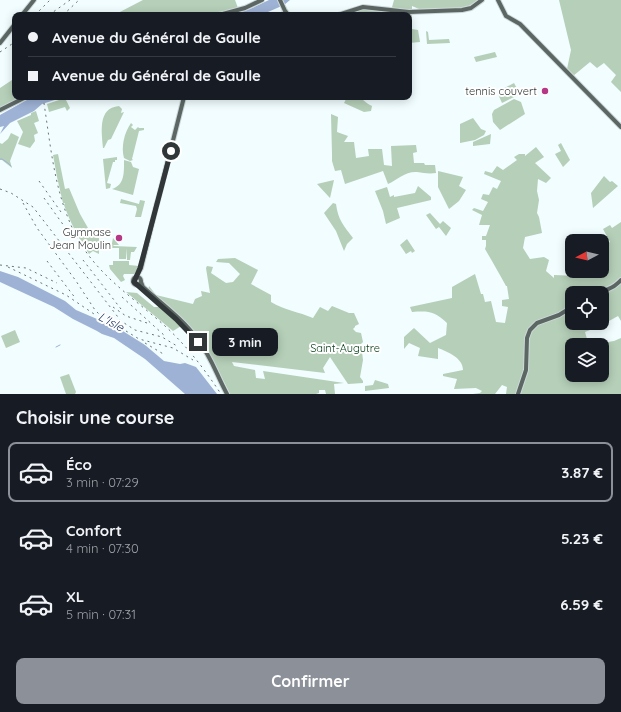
<!DOCTYPE html>
<html lang="fr">
<meta charset="utf-8">
<style>
:root{--surface:#171b24;--page:#242831;--text:#f1f3f6;--muted:#9ea1a6;--line:#363941;--accent:#8c9099}
body{margin:0;font-family:Quicksand,sans-serif;background:var(--page);color:var(--text);height:100vh;display:flex;flex-direction:column;font-size:15px;white-space:nowrap}
*{box-sizing:border-box;margin:0}
p{font-size:13px;color:var(--muted)}
.icon{flex:none;width:22px;height:22px;fill:none;stroke:currentColor;stroke-width:2;stroke-linecap:round;stroke-linejoin:round}
.map{position:relative;height:394px;overflow:hidden}
.side{display:flex;flex-direction:column;background:var(--surface);flex:1}
.side>*{flex:none}
.hud{position:absolute;left:12px;top:12px;width:400px;height:88px;border-radius:8px;box-shadow:0 2px 10px #0003;display:grid;align-content:center;height:88px;padding:0 16px;background:var(--surface)}
.needle{width:26px;rotate:263deg}
.fabs{position:absolute;left:565px;top:234px;display:grid;gap:8px}
.fabs a{display:grid;place-items:center;width:44px;height:44px;border-radius:8px;background:var(--surface);box-shadow:0 2px 10px #0003;font-size:20px}
.end{position:absolute;width:18px;height:18px;margin:-9px;border:5px solid #313738;background:#fff;box-shadow:0 0 0 2px #fff}
.from{border-radius:50%}
.bubble{position:absolute;height:28px;border-radius:8px;background:var(--surface);box-shadow:0 2px 10px #0003;font-size:13px;font-weight:700;line-height:28px;text-align:center}
.hud b{display:flex;align-items:center;gap:14px;height:38px;font-size:15px}
.hud b+b{border-top:1px solid var(--line)}
.hud i{width:10px;height:10px;background:var(--text)}
ul{padding:0;list-style:none}
li{display:flex;align-items:center;gap:12px;height:60px;margin:0 8px 6px;padding:0 8px;border:2px solid transparent;border-radius:8px}
li div{flex:1}
li b{display:block;font-size:15px}
li em{font-style:normal;font-weight:700}
li.selected{border-color:var(--accent)}
li>.icon{width:36px;height:36px;stroke-width:1.5}
h2{padding:0 16px;font-size:18px;line-height:48px}
.cta{display:flex;gap:8px;margin-top:auto;padding:8px 16px}
.cta a{flex:1;height:46px;border-radius:8px;background:var(--accent);color:#fff;font-size:16px;font-weight:700;line-height:46px;text-align:center}
.map>svg:first-child{display:block}
.green{fill:#b5cfb8;fill-rule:evenodd}
.water{fill:#9eb2d5}
.lines{fill:none;stroke-linecap:round;stroke-linejoin:round}
.stream{stroke:#9eb2d5;stroke-width:1}
.major-casing{stroke:#ced9db;stroke-width:6}
.major{stroke:#5c6764;stroke-width:4}
.rail{stroke:#6c7475;stroke-width:1;stroke-dasharray:2 4;stroke-linecap:butt}
.route{stroke:#313738;stroke-width:5}
.poi-dot{fill:#b53887;stroke:#fff;stroke-width:1.5}
.labels{text-anchor:middle;stroke-width:4;stroke-linejoin:round;paint-order:stroke}
.poi-label{font-size:11px;fill:#313738;stroke:#fff;text-anchor:end}
.park-label{font-size:11px;fill:#0b421c;stroke:#fff}
.water-label{font-size:12px;font-style:italic;fill:#152e5a;stroke:#fff}
</style>
<div class="map">
<svg width="621" height="394" viewBox="0 0 621 394">
<rect width="100%" height="100%" fill="#f1fdff"/>
<g class="green">
<polygon points="143,0 235,0 238,8 213,15 114,15"/>
<polygon points="394,0 479,0 469,6 464,8 419,9 412,6 412,29 418,30 420,42 409,43 409,15 341,15 359,9 391,11"/>
<polygon points="559,0 621,0 621,92 611,82 616,75 604,63 597,68 590,62 573,76 567,69 571,50"/>
<polygon points="426,31 428,32 429,40 449,39 450,43 427,44"/>
<polygon points="495,52 497,57 476,62 474,57"/>
<polygon points="15,78 15,97 22,97 0,108 0,88"/>
<polygon points="514,83 520,94 502,103 497,92"/>
<path d="M347 97C352 97 359 97 363 100 367 103 368 104 372 106L371 111 364 112 344 103Z"/>
<polygon points="65,98 70,108 67,111 65,107 49,112 47,104"/>
<polygon points="514,99 521,102 525,114 500,130 493,122 492,114 494,110"/>
<path d="M119 106 122 109 121 113 124 112 111 139 108 140 104 148H103C102 133 97 108 119 106Z"/>
<polygon points="36,111 39,121 34,123 38,133 34,135 35,141 30,148 18,144 23,132 17,121 31,115 31,113"/>
<path d="M331 114 338 117 337 132 348 136 344 142H354L356 158 369 156 368 149H382L384 165 392 166 391 146 416 145 417 152 413 153 414 163H424L425 165H435L436 173C429 174 424 173 417 172 406 171 397 180 388 184L383 171 345 184 341 170 335 171 332 161V154Z"/>
<polygon points="473,118 481,129 486,131 484,135 475,140 460,143 460,124"/>
<path d="M131 123 133 125 131 127 135 130 138 127 139 128H144V130L139 131 132 159 133 160 130 161 124 158C121 147 124 133 131 123Z"/>
<polygon points="11,133 19,137 10,161 12,168 2,160 0,160 0,143 2,144 8,139"/>
<polygon points="491,134 490,144 473,146 473,142"/>
<polygon points="561,143 570,160 563,167 555,154 561,151 558,145"/>
<path d="M536 147 544 157 535 163 551 178 546 183 538 179 537 191 539 200 537 213 539 217 542 233 525 237 523 248 530 259 544 257 549 260 546 271 554 278V275L577 276 591 271H602V264L607 258 602 247 610 242 603 229 610 225 612 228 621 222V321L618 316 600 326 590 328V330L585 332 587 339 582 341 584 345H572V375H602V345L596 344 614 341 621 338V394H506L507 387 502 385 495 394H473L480 393 482 391 476 388 454 389 457 379 443 376V374L463 370C463 358 448 352 438 348V359L418 356 420 348 409 343 404 349V337L414 328 430 343 446 335 447 323C434 311 429 311 412 312L410 307 452 298V287L475 274 481 294H483L485 302 491 301 496 322 505 323 508 307 502 306V300L509 299 507 286H506C499 273 492 261 485 249L486 246V240H482V236H486L490 225H479L482 215 472 210 474 208 483 211 488 202 481 199 483 194 489 195 493 187 497 189 501 181 484 174 485 171 492 173 497 166 503 170 517 160 514 157 519 154H525V156ZM572 293H602V323H572Z"/>
<path d="M58 154 65 189 69 188 80 214 92 235 99 236V254L93 251 89 254C79 239 70 222 64 205L65 203H63L57 177 53 155Z"/>
<polygon points="117,157 117,160 115,160 115,162 113,162 107,183 111,184 110,188 106,189 103,159"/>
<path d="M124 160 131 162 133 167 139 169 133 195 112 189C125 185 124 172 124 160Z"/>
<polygon points="438,171 463,177 459,186 466,190 459,201 449,209 438,187"/>
<polygon points="604,176 610,182 612,181 618,186 593,208 591,193"/>
<polygon points="334,180 330,198 317,184"/>
<polygon points="418,186 431,197 431,200 397,208 400,218 386,224 383,211 375,191 387,187 390,197 394,195 394,197 415,193"/>
<polygon points="121,199 139,204 140,200 145,201 141,217 135,217 137,209 136,206 120,203"/>
<path d="M333 203 336 204C338 220 344 226 353 238L347 244 344 251 336 231 324 213Z"/>
<polygon points="430,213 440,224 443,221 451,228 446,236 439,227 436,229 426,215"/>
<polygon points="113,238 119,245 114,245 113,246 137,247 134,252 131,252 130,260 127,260 127,248 126,259 119,259 119,248 111,248"/>
<polygon points="407,239 415,251 412,253 411,251 406,254 400,245"/>
<path d="M235 258 258 270 251 284 271 295V302C284 310 299 312 313 318L320 307 328 311 332 306 349 313H354L359 324 355 326V327L353 329 356 332 361 333 363 342 361 344 363 360 360 377 363 381V383L348 384 330 357 323 368 325 373 232 362 234 366 255 370 256 378 265 379 263 371 344 383 334 384 335 394H326L325 390H319V393L316 394H230C217 368 207 344 186 323L173 331 126 292 137 293 154 307H158L162 303 148 291 149 286 156 295 193 304 195 299 202 296 201 291 210 293 206 268 207 266 213 267 211 273 226 283 233 282 240 274 229 263 216 262 218 259Z"/>
<polygon points="113,261 129,261 129,265 139,266 137,274 124,274 123,276 125,280 121,282 110,269 109,265 113,265"/>
<polygon points="15,330 20,342 6,348 1,336"/>
<polygon points="69,374 76,392 75,394 66,394 60,377"/>
<polygon points="375,380 388,384 389,388 365,391 365,386 373,385"/>
</g>
<g class="water">
<polygon points="269,0 290,0 284,5 261,15 232,15 250,9"/>
<polygon points="32,97 64,97 42,104 34,111 10,123 0,134 4,126 0,127 0,115"/>
<polygon points="0,271 18,277 65,301 76,310 118,328 145,345 164,361 180,364 185,363 196,367 217,394 185,394 145,359 114,338 102,334 97,331 73,319 54,307 0,282"/>
</g>
<g class="lines">
<g class="stream">
<polyline points="0,159 2,159 8,163 11,166"/>
<polyline points="56,347 60,345"/>
</g>
<defs>
<g id="major">
<polyline points="280,0 286,13"/>
<polyline points="498,0 506,16 520,24 621,127"/>
<polyline points="22,15 34,0"/>
<polyline points="219,15 245,8 262,0"/>
<polyline points="282,15 286,12 288,15"/>
<polyline points="338,15 363,7 409,12 462,10 471,8 482,0"/>
<polyline points="0,43 15,24"/>
<polyline points="0,110 26,97"/>
<polyline points="157,204 184,97"/>
<polyline points="136,277 141,268 157,203"/>
<circle cx="137" cy="281" r="4"/>
<path d="M141 282 143 287C162 304 183 319 198 340 211 356 217 376 227 394"/>
<path d="M593 293C604 291 613 289 621 280"/>
<polyline points="518,394 526,370 527,338 530,330 537,323 559,315 572,307"/>
</g>
</defs>
<use href="#major" class="major-casing"/>
<use href="#major" class="major"/>
<g class="rail">
<polyline points="35,15 50,0"/>
<polyline points="49,15 70,0"/>
<polyline points="63,15 79,0"/>
<polyline points="0,52 15,42"/>
<path d="M43 97C51 146 54 197 79 241 100 277 135 299 165 326 187 346 205 370 221 394"/>
<polyline points="39,181 61,212"/>
<polyline points="0,189 11,193 33,207 121,321 135,330 162,337 177,346"/>
<polyline points="44,198 72,237"/>
<polyline points="23,203 37,228 76,281 95,310 103,318 113,323"/>
<polyline points="83,260 121,309"/>
<polyline points="47,261 76,299"/>
<polyline points="0,265 26,268 57,283"/>
<polyline points="8,267 66,295 97,316"/>
<polyline points="122,297 165,336"/>
<polyline points="113,307 126,316 147,323"/>
<polyline points="126,331 139,339 173,348 193,360"/>
<polyline points="145,343 165,355"/>
</g>
</g>
<g class="lines">
<polyline class="route" points="171,151 140,268 134,282 176,319 198,342"/>
</g>
<g class="poi-dot">
<circle cx="545" cy="91" r="4"/>
<circle cx="119" cy="238" r="4"/>
</g>
<g class="labels">
<g class="poi-label">
<text x="537" y="95">tennis couvert</text>
<text x="111" y="236">Gymnase<tspan x="111" dy="13">Jean Moulin</tspan></text>
</g>
<g class="park-label">
<text x="345" y="352">Saint-Augutre</text>
</g>
<g class="water-label">
<text transform="translate(111 322) rotate(28)" y="4">L'Isle</text>
</g>
</g>
</svg>
<div class="fabs">
<a><svg class="needle" viewBox="-14 -14 28 28"><path d="M0-13l5 13h-10z" fill="#e53935"/><path d="M0 13l5-13h-10z" fill="#9ea1a6"/></svg></a>
<a><svg class="icon" aria-label="locate" viewBox="0 0 24 24"><circle cx="12" cy="12" r="6"/><path d="M12 2v4M12 18v4M2 12h4M18 12h4"/></svg></a>
<a><svg class="icon" aria-label="layers" viewBox="0 0 24 24"><path d="M12 4l9 5-9 5-9-5zM3 14l9 5 9-5"/></svg></a>
</div>
<i class="end from" style="left:171px;top:151px"></i>
<i class="end" style="left:198px;top:342px"></i>
<div class="bubble" style="left:212px;top:328px;width:66px">3 min</div>
<div class="hud">
<b><i class="from"></i>Avenue du Général de Gaulle</b>
<b><i></i>Avenue du Général de Gaulle</b>
</div>
</div>
<section class="side">
<h2>Choisir une course</h2>
<ul>
<li class="selected"><svg class="icon" aria-label="car" viewBox="0 0 24 24"><path d="M5 17H2v-5l4-1 3-4h7l3 4 3 1v5h-3M9 17h6M6 11h13"/><circle cx="7" cy="17" r="2"/><circle cx="17" cy="17" r="2"/></svg><div><b>Éco</b><p>3 min · 07:29</p></div><em>3.87 €</em></li>
<li><svg class="icon" aria-label="car" viewBox="0 0 24 24"><path d="M5 17H2v-5l4-1 3-4h7l3 4 3 1v5h-3M9 17h6M6 11h13"/><circle cx="7" cy="17" r="2"/><circle cx="17" cy="17" r="2"/></svg><div><b>Confort</b><p>4 min · 07:30</p></div><em>5.23 €</em></li>
<li><svg class="icon" aria-label="car" viewBox="0 0 24 24"><path d="M5 17H2v-5l4-1 3-4h7l3 4 3 1v5h-3M9 17h6M6 11h13"/><circle cx="7" cy="17" r="2"/><circle cx="17" cy="17" r="2"/></svg><div><b>XL</b><p>5 min · 07:31</p></div><em>6.59 €</em></li>
</ul>
<div class="cta"><a>Confirmer</a></div>
</section>
